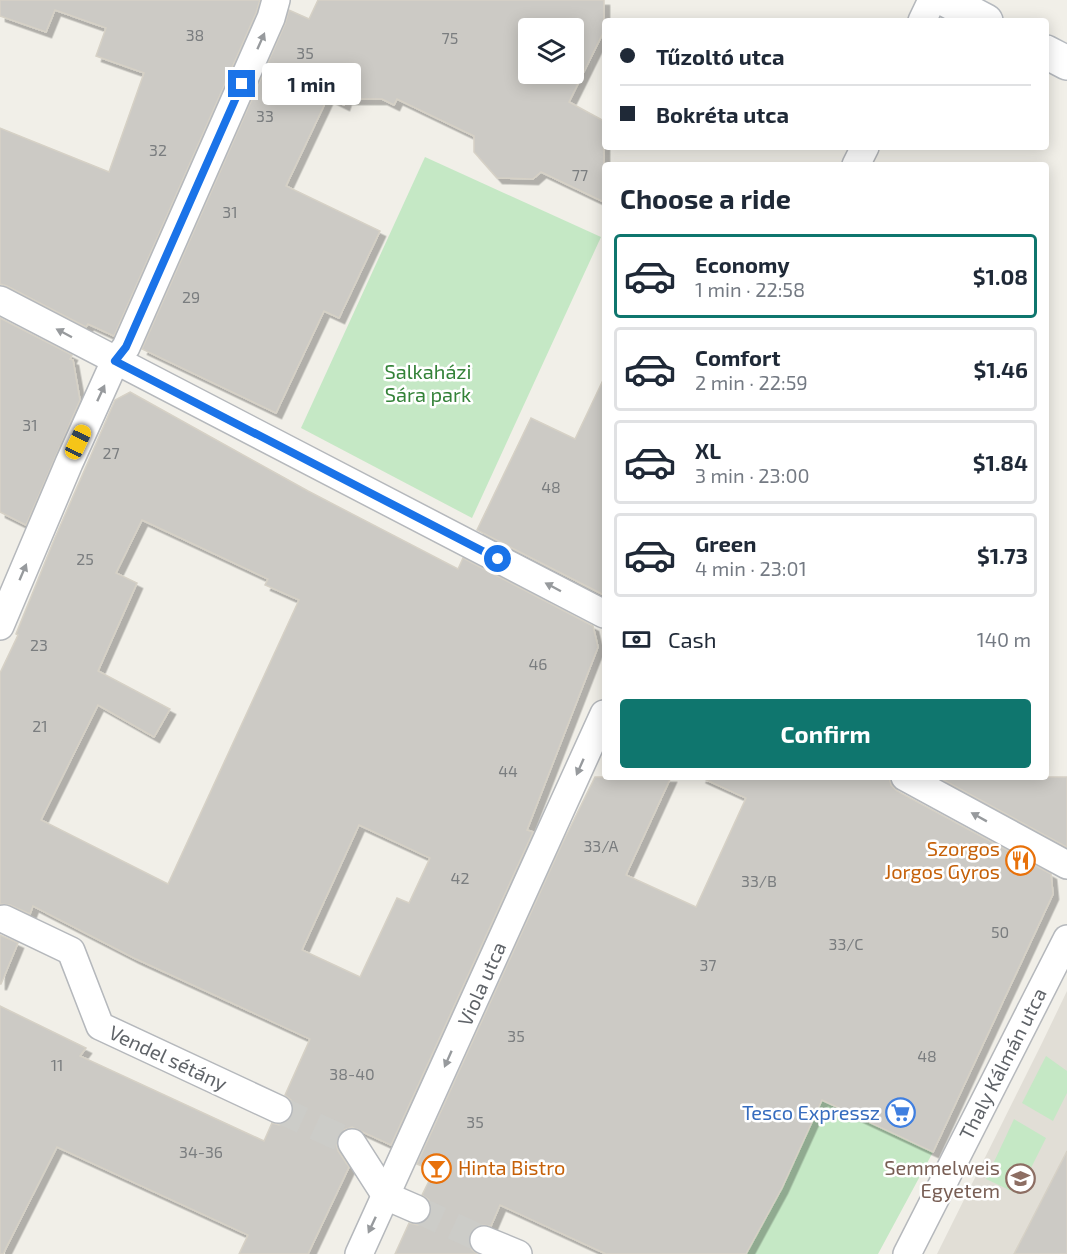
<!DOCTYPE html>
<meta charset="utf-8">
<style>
:root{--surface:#fff;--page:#f6f6f7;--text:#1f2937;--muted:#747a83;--line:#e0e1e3;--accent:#0f766e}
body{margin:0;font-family:"Exo 2",sans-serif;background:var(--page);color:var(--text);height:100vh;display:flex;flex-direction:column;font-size:22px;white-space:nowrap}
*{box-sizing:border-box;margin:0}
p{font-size:20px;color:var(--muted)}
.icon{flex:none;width:33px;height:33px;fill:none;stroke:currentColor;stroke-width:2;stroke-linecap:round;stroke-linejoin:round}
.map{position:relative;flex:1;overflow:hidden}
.drawer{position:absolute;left:602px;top:162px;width:447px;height:618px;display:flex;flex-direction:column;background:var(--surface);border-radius:6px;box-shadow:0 3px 15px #0003}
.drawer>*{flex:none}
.top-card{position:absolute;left:602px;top:18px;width:447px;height:132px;border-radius:6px;box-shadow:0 3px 15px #0003;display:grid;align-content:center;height:132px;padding:0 18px;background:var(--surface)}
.controls{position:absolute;left:518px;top:18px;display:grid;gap:12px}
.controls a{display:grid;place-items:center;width:66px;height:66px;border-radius:6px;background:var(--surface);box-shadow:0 3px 15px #0003;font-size:30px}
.end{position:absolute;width:27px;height:27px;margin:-14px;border:8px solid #1a73e8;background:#fff;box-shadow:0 0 0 3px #fff}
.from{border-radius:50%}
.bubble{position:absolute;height:42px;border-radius:6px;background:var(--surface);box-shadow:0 3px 15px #0003;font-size:20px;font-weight:700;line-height:42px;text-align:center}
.car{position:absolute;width:18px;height:36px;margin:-18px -9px;border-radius:8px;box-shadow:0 0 4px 2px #0007;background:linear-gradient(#f5c518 24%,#345 0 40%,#f5c518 0 76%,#345 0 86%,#f5c518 0)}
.top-card b{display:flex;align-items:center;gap:21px;height:57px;font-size:22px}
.top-card b+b{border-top:2px solid var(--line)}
.top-card i{width:15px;height:15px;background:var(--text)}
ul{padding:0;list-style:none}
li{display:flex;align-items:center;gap:18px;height:84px;margin:0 12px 9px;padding:0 6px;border:3px solid var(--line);border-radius:6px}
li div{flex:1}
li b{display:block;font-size:22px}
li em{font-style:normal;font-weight:700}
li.on{border-color:var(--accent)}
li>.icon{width:54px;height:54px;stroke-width:1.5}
h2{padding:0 18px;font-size:27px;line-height:72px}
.pay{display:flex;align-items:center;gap:15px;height:66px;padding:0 18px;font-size:22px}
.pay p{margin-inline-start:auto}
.cta{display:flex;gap:12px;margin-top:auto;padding:12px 18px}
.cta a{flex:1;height:69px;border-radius:6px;background:var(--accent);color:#fff;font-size:24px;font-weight:700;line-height:69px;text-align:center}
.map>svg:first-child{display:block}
.education{fill:#e1ded6}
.green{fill:#c5e8c5}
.building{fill:#cccac5;stroke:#d6d1c6;stroke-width:1.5;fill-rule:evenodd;filter:url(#shadow)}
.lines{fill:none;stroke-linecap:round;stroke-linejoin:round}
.street-tunnel{stroke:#ccccc8;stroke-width:27;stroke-dasharray:27 14;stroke-linecap:butt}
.street-casing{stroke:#b5b8bc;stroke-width:30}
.secondary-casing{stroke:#b6babf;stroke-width:36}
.street{stroke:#fff;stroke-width:27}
.secondary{stroke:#fff;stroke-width:33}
.oneway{fill:#979a9d}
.route{stroke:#1a73e8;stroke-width:8}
.labels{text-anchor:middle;stroke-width:5;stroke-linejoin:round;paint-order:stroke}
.number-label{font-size:16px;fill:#7a7d7f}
.park-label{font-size:20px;fill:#348238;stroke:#fff}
.food-label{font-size:20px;fill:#c56008;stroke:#fff;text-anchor:end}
.street-label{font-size:20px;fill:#5f6368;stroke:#fff}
.shop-label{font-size:20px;fill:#366cbe;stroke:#fff;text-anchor:end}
.education-label{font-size:20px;fill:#785e54;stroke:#fff;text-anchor:end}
</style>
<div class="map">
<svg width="1067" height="1254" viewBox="0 0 1067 1254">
<defs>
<filter id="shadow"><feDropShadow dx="5.5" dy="5.5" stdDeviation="0" flood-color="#0004"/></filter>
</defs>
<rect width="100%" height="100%" fill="#f1efe8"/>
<polygon class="education" points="1067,991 1067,1254 937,1254 1042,1043"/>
<g class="green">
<polygon points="425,157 601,237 472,518 301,428"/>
<polygon points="1046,1056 1067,1071 1067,1093 1053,1121 1022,1103"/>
<polygon points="822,1101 933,1152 878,1254 746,1254 782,1188"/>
<polygon points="1014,1119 1046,1138 1018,1194 986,1179"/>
</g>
<g class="building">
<polygon points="0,0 260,0 256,13 114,336 88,324 86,327 7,286 0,284 0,128 109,172 144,73 96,56 106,28 55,10 46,32 0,16"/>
<path d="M318 0H604V31L569 102 604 121V202L541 172 533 179 497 178 474 152V136L397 99 394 105 382 99H346L344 105 328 97 286 186 380 231 339 318 324 311 276 413 142 349 285 24 289 10 309 19ZM528 28H573V74H528Z"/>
<polygon points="0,318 72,355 70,359 73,360 80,400 26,525 0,512"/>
<polygon points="604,378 604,595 477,530 531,418 575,439"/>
<path d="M130 392 308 491 458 569 463 558 593 626 598 647 527 830 533 832 391 1145 352 1127 344 1130 338 1135 336 1143 338 1151 349 1167 308 1254H239L248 1235 57 1147 3 1254H0V1006L86 1048 80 1056 264 1141 272 1123 279 1125 287 1122 292 1115 294 1108 291 1100 285 1095 310 1039 134 958 33 906 30 914 10 905 0 904V673L18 635 16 634 54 540 115 400ZM142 520 268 579 265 585 299 600 168 884 41 820 98 705 154 737 170 709 98 671 137 583 116 573ZM359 825 430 858 409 903 397 898 360 977 302 950Z"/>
<polygon points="595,777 671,777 626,875 696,907 746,798 700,777 889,777 891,785 897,791 1051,874 1053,894 933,1152 822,1100 782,1188 746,1254 606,1254 500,1205 491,1226 481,1225 475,1227 470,1233 469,1243 471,1249 477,1254 395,1254 409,1223 418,1225 426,1221 431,1215 432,1208 429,1200 422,1195 434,1171 417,1164 562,844"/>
<polygon points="938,777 1067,777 1067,847"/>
<polygon points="0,935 18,943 1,984 0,984"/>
<polygon points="1067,1151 1067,1254 1014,1254 1030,1223"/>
</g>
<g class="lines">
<g class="street-tunnel">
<polyline points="278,1109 352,1143"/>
<polyline points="416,1209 484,1240"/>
</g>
<defs>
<g id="street">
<polyline points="922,21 932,0"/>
<polyline points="856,165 865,147"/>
<polyline points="0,300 604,614"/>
<polyline points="0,626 69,463 115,361 126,347 271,18 276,0"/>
<polyline points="905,777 1067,865"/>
<polyline points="4,919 71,951 100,1026 278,1109"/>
<polyline points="352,1143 386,1196 416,1209"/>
<polyline points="484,1240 518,1254"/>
<polyline points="359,1254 604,714"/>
<polyline points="907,1254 1067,939"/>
</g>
<g id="secondary">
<polyline points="946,0 986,21"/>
<polyline points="1046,52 1067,63"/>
</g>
</defs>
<use href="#street" class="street-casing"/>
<use href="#secondary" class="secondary-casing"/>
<use href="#street" class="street"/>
<use href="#secondary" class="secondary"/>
</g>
<defs><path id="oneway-solid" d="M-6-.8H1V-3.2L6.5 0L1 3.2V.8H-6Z" transform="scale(1.5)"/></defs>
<g class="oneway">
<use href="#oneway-solid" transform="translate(261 41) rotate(-66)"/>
<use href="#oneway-solid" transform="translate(64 333) rotate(-152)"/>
<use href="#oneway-solid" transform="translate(101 393) rotate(-65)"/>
<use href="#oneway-solid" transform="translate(23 572) rotate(-67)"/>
<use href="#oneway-solid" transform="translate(553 587) rotate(-152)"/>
<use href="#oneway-solid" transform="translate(580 767) rotate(114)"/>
<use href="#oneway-solid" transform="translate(979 817) rotate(-151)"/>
<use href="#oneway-solid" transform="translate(448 1059) rotate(114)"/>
<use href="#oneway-solid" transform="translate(372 1225) rotate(115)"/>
</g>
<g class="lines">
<polyline class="route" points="242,84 126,347 115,361 498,559"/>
</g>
<defs>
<symbol id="restaurant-ring" viewBox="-11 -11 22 22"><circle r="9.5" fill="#fff" stroke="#e8710a" stroke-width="1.5"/><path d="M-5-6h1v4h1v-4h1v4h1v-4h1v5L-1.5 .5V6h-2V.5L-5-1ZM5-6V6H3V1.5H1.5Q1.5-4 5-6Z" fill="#e8710a"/></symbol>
<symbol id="supermarket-ring" viewBox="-11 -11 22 22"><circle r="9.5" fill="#fff" stroke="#3f7fe0" stroke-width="1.5"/><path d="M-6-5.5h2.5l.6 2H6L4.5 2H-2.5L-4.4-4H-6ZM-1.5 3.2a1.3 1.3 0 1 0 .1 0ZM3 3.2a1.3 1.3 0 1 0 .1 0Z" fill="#3f7fe0"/></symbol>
<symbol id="bar-ring" viewBox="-11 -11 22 22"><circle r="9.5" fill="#fff" stroke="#e8710a" stroke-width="1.5"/><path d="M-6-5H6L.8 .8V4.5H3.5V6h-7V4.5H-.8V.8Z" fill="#e8710a"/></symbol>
<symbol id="university-ring" viewBox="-11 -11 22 22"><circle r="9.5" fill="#fff" stroke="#8d6e63" stroke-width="1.5"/><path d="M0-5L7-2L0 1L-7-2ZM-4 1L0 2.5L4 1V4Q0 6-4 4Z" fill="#8d6e63"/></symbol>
</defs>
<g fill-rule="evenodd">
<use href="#restaurant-ring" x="1004" y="844" width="33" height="33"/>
<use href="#supermarket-ring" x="884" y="1096" width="33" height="33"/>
<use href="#bar-ring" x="420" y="1152" width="33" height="33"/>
<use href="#university-ring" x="1004" y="1162" width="33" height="33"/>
</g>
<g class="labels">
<g class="number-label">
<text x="195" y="41">38</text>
<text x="450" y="44">75</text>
<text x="305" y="59">35</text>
<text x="265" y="122">33</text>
<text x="158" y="156">32</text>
<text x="580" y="181">77</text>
<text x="230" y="218">31</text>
<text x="191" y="303">29</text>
<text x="30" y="431">31</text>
<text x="111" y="459">27</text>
<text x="551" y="493">48</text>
<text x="85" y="565">25</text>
<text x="39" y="651">23</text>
<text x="538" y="670">46</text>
<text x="40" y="732">21</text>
<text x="508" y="777">44</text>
<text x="601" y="852">33/A</text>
<text x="460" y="884">42</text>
<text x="759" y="887">33/B</text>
<text x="1000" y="938">50</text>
<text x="846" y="950">33/C</text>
<text x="708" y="971">37</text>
<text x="516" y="1042">35</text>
<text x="927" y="1062">48</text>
<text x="57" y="1071">11</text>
<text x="352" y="1080">38-40</text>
<text x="475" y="1128">35</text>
<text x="201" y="1158">34-36</text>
</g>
<g class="park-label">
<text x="428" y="379">Salkaházi<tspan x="428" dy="23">Sára park</tspan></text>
</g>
<g class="food-label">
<text x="1000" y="856">Szorgos<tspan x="1000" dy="23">Jorgos Gyros</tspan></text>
<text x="458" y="1175" text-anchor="start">Hinta Bistro</text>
</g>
<g class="street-label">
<text transform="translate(482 984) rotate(-66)" y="7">Viola utca</text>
<text transform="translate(168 1058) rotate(25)" y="7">Vendel sétány</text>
<text transform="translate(1003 1064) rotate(-63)" y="7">Thaly Kálmán utca</text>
</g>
<g class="shop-label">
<text x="880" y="1120">Tesco Expressz</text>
</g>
<g class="education-label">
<text x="1000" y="1175">Semmelweis<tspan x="1000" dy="23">Egyetem</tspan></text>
</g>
</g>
</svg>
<div class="controls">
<a><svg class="icon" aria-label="layers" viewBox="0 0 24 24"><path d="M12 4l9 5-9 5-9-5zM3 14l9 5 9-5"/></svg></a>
</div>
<i class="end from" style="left:498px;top:559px"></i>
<i class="end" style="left:242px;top:84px"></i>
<div class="bubble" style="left:262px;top:63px;width:99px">1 min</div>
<i class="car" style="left:78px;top:442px;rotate:25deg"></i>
<div class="top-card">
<b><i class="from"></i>Tűzoltó utca</b>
<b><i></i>Bokréta utca</b>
</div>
<section class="drawer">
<h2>Choose a ride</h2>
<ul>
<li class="on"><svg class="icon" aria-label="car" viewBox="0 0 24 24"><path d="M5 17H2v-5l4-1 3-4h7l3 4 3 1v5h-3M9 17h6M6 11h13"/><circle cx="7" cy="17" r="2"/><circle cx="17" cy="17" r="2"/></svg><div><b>Economy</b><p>1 min · 22:58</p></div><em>$1.08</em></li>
<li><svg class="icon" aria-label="car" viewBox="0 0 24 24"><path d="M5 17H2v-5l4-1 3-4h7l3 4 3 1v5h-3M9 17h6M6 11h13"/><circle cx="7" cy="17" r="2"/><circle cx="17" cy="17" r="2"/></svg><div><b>Comfort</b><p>2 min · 22:59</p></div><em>$1.46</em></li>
<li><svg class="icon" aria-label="car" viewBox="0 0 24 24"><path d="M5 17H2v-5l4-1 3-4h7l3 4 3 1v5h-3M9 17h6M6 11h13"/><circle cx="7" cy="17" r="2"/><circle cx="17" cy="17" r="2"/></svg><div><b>XL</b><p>3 min · 23:00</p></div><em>$1.84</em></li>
<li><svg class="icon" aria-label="car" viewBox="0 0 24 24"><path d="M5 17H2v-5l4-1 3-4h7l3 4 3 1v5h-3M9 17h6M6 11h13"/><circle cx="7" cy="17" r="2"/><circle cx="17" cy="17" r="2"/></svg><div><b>Green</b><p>4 min · 23:01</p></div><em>$1.73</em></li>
</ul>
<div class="pay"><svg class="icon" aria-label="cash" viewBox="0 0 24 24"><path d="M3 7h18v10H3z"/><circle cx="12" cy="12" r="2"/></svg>Cash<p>140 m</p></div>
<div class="cta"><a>Confirm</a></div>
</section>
</div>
